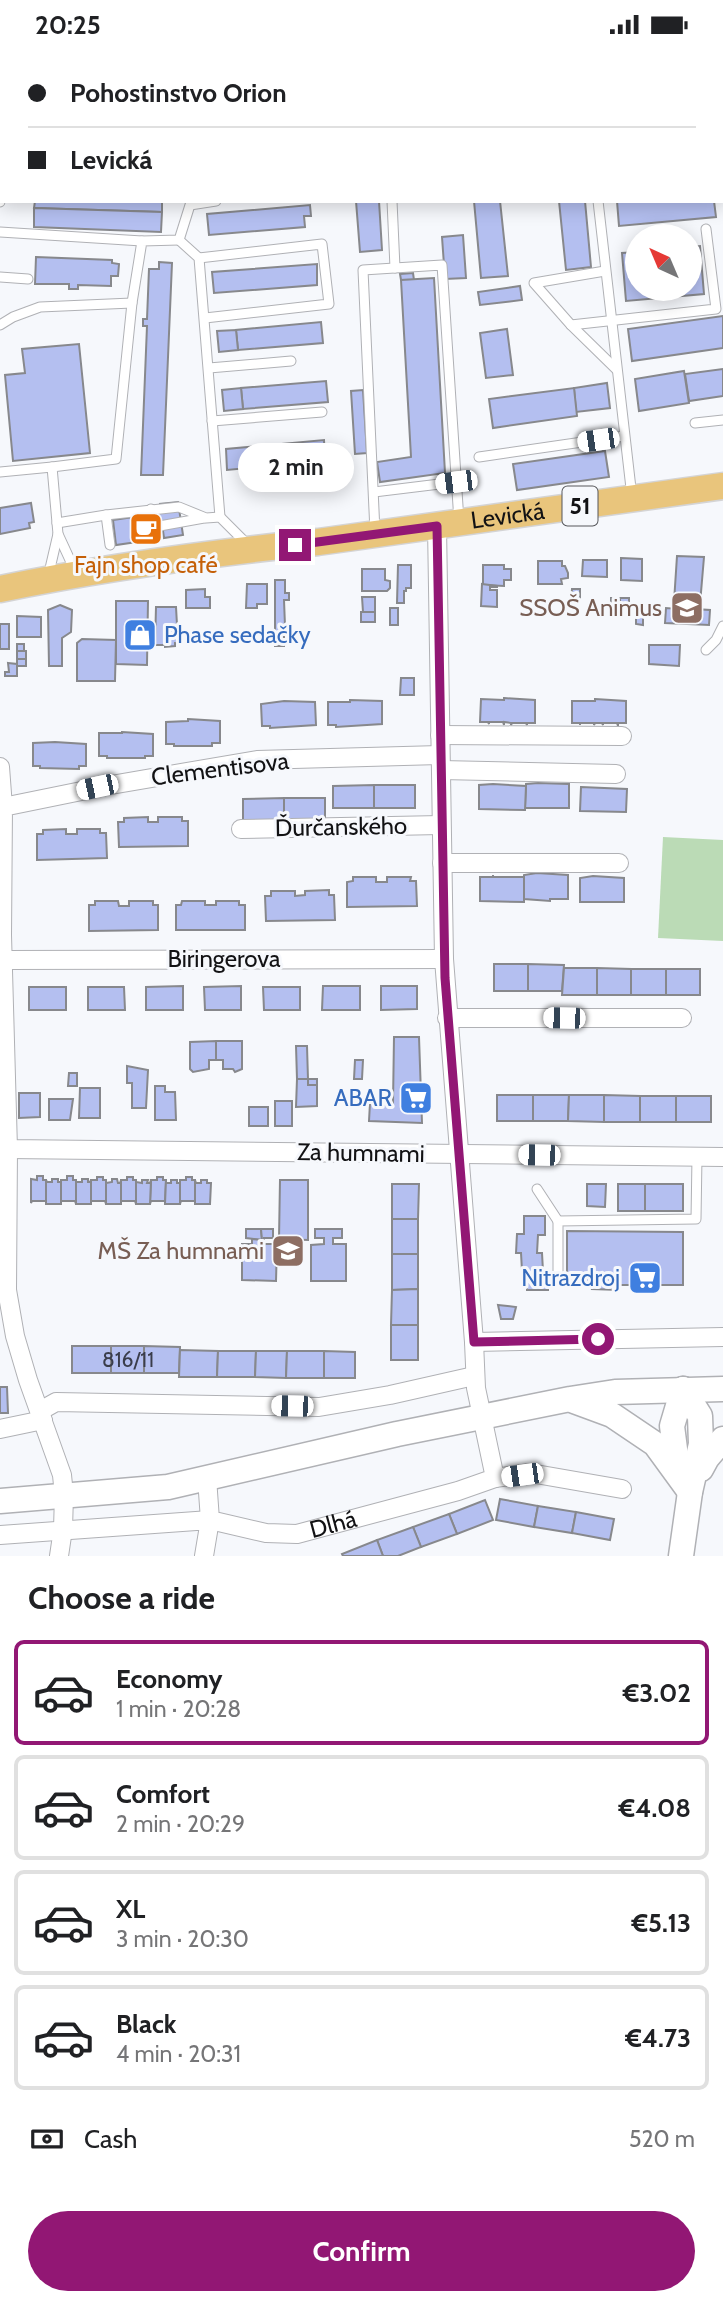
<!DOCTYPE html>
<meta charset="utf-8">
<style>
:root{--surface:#fff;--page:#f6f6f6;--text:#202124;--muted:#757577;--line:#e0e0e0;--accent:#921774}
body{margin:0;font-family:Cabin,sans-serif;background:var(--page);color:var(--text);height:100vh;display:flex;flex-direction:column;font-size:26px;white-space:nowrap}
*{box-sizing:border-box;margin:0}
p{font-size:23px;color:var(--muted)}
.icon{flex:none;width:38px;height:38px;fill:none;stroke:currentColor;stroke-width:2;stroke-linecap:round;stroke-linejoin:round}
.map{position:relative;height:1507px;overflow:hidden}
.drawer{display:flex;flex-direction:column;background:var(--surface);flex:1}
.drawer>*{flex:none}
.banner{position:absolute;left:0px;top:0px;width:724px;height:154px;box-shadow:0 4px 18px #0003;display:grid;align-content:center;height:154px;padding:0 28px;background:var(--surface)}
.needle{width:46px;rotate:316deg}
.tools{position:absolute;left:625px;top:175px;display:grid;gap:14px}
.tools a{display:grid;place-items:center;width:77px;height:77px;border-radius:50%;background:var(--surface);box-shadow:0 4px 18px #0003;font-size:35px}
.end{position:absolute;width:32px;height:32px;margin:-16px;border:9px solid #921774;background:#fff;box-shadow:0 0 0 4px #fff}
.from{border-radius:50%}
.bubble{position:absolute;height:49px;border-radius:24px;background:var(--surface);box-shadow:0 4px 18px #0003;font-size:23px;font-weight:700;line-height:49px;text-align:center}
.car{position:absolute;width:21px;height:42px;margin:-21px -10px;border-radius:9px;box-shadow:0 0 5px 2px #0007;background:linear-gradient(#fff 24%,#345 0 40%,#fff 0 76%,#345 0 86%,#fff 0)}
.banner b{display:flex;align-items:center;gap:24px;height:66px;font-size:26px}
.banner b+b{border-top:2px solid var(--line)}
.banner i{width:18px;height:18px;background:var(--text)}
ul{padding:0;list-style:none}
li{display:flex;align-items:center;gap:21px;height:105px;margin:0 14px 10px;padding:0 14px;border:4px solid var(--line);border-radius:10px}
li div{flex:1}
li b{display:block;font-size:26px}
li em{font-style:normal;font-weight:700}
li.on{border-color:var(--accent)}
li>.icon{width:63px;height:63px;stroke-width:1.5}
h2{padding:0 28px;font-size:32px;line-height:84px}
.pay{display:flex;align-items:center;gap:18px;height:77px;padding:0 28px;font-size:26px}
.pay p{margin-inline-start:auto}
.action{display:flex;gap:14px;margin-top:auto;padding:14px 28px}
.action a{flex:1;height:80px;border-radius:42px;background:var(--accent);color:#fff;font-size:28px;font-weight:700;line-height:80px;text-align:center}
.status{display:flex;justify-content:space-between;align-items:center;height:49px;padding:0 35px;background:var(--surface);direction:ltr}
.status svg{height:19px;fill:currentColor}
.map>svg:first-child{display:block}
.green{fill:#bbdbb6}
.building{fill:#b4bff0;stroke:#87888c;stroke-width:2}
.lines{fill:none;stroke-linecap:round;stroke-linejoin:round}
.lane-casing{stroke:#b0b1b5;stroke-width:11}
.street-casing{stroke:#b0b1b5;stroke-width:20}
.secondary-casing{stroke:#b0b1b5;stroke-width:27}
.primary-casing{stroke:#d4d4d5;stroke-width:29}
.lane{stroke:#fff;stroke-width:9}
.street{stroke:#fff;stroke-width:18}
.secondary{stroke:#fff;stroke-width:24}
.primary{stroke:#e9c57c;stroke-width:26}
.route{stroke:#921774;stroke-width:9}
.labels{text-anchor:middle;stroke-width:6;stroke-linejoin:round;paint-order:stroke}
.number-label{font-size:21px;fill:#3a3d4b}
.shield{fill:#f6f8fc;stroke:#56575a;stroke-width:2}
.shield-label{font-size:23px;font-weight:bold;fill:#121214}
.street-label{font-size:24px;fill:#121214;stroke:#f6f8fc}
.food-label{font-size:24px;fill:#c56008;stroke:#f6f8fc}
.education-label{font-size:24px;fill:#785e54;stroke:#f6f8fc;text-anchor:end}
.shop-label{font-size:24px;fill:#366cbe;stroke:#f6f8fc;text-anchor:end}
</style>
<div class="status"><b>20:25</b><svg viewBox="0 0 49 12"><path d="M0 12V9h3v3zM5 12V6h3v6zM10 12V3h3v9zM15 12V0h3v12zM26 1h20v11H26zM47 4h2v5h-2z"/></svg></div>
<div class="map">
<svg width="723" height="1507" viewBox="0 0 723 1507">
<rect width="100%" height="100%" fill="#f6f8fc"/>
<polygon class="green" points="663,788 723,791 723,892 658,889"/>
<g class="building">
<polygon points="53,0 176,0 53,2"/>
<polygon points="624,0 716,0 716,2 608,2"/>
<polygon points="35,152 162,152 162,163 34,159"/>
<polygon points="356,152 379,152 382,201 360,203"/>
<polygon points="474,152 500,152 508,227 481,229"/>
<polygon points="559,152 585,152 591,218 566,221"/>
<polygon points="617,152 714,152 716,168 619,177"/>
<polygon points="310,156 311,167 304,167 305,178 209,186 207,165"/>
<polygon points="34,159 162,163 161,183 34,178"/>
<polygon points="463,186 466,229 445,230 442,188"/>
<polygon points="700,197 704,245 626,252 622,204 637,203 637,240 690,240 690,198"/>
<polygon points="36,208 112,211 112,214 119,215 118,227 111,227 111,237 78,236 78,240 69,240 69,235 35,235"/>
<polygon points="159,213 172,214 163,426 141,426 147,277 143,277 143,270 147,270 149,220 159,220"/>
<polygon points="317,215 317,236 214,244 212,223"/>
<polygon points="413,224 414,231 401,231 400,225"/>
<polygon points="434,229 445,424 380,433 377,413 411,408 401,231"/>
<polygon points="520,237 522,251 480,256 478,243"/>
<polygon points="723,267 723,299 632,312 628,280"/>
<polygon points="321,273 323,294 238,301 236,281"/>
<polygon points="507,280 513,326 486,329 480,284"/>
<polygon points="236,281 238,301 219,303 217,282"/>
<polygon points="79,295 90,404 13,412 5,326 25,324 22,300"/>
<polygon points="723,320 723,347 689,352 685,325"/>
<polygon points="684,322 689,354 639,362 635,330"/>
<polygon points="326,332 328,353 243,360 241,339"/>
<polygon points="607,334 610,359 576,363 574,339"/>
<polygon points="241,339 243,360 224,362 222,341"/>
<polygon points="574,339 577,367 493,379 489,350"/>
<polygon points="363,341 367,404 355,405 351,342"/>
<polygon points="324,391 325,412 227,421 226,400"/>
<polygon points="605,402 609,428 517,441 513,415"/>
<polygon points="178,453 183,486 164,489 163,482 149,484 147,466 161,464 160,455"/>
<polygon points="31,454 34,473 29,474 30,479 0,485 0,459"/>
<polygon points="147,466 151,491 116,496 113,471"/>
<polygon points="677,507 704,508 700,555 695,554 695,560 710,561 709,576 665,574 666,559 678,560 678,553 674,553"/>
<polygon points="621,509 642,510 642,532 621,531"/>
<polygon points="583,511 607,511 607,528 582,527"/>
<polygon points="538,512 562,512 562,517 565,517 568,524 568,529 561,530 562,535 538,535"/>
<polygon points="398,516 411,516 411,539 406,539 406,542 404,542 404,554 397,554"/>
<polygon points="483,516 504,516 504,520 511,520 511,531 504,531 504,537 483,536"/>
<polygon points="362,520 385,520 385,531 390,532 390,539 387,542 362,542"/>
<polygon points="275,531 285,531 285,544 289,544 289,551 284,551 285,577 289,577 289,584 284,584 284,597 275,597"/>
<polygon points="247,535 267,535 267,555 257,555 257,559 246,559"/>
<polygon points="482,535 497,537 497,538 490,538 490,541 497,541 497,558 481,557"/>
<polygon points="205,540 205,548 210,548 210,559 186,559 186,541"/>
<polygon points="572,540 580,540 580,552 571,553"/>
<polygon points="362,548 375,548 375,563 363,563"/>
<rect x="611" y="549" width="9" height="13"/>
<polygon points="620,549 629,549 629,563 620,562"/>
<polygon points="116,552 148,552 147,616 116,615"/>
<polygon points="60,556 72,561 71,583 62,589 62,617 49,617 48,561"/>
<polygon points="156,558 176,558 178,594 175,594 175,597 165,598 165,596 155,596"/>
<rect x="390" y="559" width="8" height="17"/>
<polygon points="636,562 643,562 643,576 636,575"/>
<rect x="361" y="563" width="14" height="10"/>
<polygon points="17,567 41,568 41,588 17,588"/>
<rect x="0" y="575" width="9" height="25"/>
<polygon points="273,582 274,594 267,594 266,583"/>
<polygon points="82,590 116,591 115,632 77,632 77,594"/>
<rect x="17" y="595" width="7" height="7"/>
<polygon points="649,596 680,596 679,617 649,615"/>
<rect x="17" y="602" width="9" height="8"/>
<rect x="17" y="610" width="9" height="7"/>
<polygon points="8,614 17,615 17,627 5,627 5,623 9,623"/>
<polygon points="401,629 414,629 414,646 400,646"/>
<polygon points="504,649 535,651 535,674 527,674 527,676 526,674 512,674 511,676 511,674 504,673 504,676 503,673 489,673 489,675 488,673 480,673 481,650 504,651"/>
<polygon points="595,650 626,652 626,674 618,674 618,677 617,674 603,674 603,676 602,674 595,674 594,676 594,674 580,674 580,676 580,674 572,674 572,652 595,652"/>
<polygon points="350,651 382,652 382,675 336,678 336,676 328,676 328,653 350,653"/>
<polygon points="284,652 315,653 316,676 270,679 270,677 262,677 261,655"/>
<polygon points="188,670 220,672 220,694 212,694 212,697 174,697 174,695 166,695 166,673 188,672"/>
<polygon points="122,683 153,685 153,707 145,707 145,709 107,709 107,707 99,707 99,684 122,684"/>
<polygon points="55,693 86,695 86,717 79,717 79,720 40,719 40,717 33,717 33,694"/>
<polygon points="538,734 569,735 569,759 525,759 526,735"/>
<polygon points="493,735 526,737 525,761 479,760 479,736"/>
<polygon points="374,736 374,759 333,759 333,737"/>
<rect x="374" y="736" width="41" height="23"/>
<polygon points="581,738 627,740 626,763 580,762"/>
<rect x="284" y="749" width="41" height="23"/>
<polygon points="284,749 284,772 243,773 243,750"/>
<polygon points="148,768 148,773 158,773 158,768 182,768 182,772 188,772 188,797 119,798 118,773 124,773 124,769"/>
<polygon points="66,780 66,785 77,785 77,780 100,780 100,784 106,784 107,809 37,811 37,785 43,785 43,781"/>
<polygon points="537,824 568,826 568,850 550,850 550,852 524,850 524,826"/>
<polygon points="493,826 493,828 524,828 524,853 480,852 480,828 493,828"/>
<polygon points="593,827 624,829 624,853 580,853 580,829"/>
<polygon points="353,828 376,828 376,833 387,833 387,828 411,828 410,832 416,832 417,857 347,858 347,833 353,832"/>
<polygon points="329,841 329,846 334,846 335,871 266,872 265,847 271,847 271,842 295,842 295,847 305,846 305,842"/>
<polygon points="95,852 118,852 119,857 129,857 129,852 153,852 153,856 158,856 158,881 89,882 89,856 95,856"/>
<polygon points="182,852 205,852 205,856 216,856 216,852 239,852 239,856 245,856 245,881 176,881 176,856 181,856"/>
<rect x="494" y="915" width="34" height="27"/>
<polygon points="528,915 564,916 562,942 528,942"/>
<polygon points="564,919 597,919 597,946 562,946"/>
<polygon points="597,919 631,920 631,946 597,946"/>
<rect x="631" y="920" width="35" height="26"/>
<rect x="666" y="920" width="34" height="26"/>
<polygon points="183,937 183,961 146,961 146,938"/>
<polygon points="241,937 241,961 205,961 204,938"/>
<polygon points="323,937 360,937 360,961 322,961"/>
<polygon points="381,937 417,937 417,960 381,961"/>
<rect x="29" y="938" width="37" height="23"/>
<polygon points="88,938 124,938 125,961 88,961"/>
<polygon points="263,938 300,938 300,961 264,961"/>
<polygon points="394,988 419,988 422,1074 369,1072 370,1054 393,1054"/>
<polygon points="216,992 242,992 242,1020 235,1023 233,1020 223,1020 223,1011 216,1011"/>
<polygon points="216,992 216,1011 209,1011 209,1020 193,1023 190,1020 190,993"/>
<polygon points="296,997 307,997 308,1030 297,1030"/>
<polygon points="355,1011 363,1011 362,1030 354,1030"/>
<polygon points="127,1017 148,1021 146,1059 132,1059 132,1034 127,1034"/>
<polygon points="69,1024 77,1024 77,1037 68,1037"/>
<polygon points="297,1030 308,1030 308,1036 317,1036 317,1057 296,1058"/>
<rect x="308" y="1030" width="9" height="6"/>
<polygon points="155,1037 165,1037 165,1043 175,1043 176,1071 155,1071"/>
<polygon points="80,1039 100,1039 100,1069 79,1069"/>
<polygon points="19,1044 40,1044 40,1068 19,1069"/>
<rect x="497" y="1046" width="36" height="26"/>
<polygon points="533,1046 569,1046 568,1072 533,1072"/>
<polygon points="569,1046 604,1046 604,1073 568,1072"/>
<polygon points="604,1046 640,1047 640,1073 604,1073"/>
<rect x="640" y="1047" width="36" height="26"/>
<rect x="676" y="1047" width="35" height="26"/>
<polygon points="49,1050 73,1050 70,1071 49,1071"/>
<rect x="275" y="1052" width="17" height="25"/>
<rect x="249" y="1058" width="19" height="19"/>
<polygon points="37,1127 43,1127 43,1131 46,1131 46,1155 46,1152 32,1152 31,1154 31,1130 37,1131"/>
<polygon points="67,1127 73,1127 73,1131 76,1131 76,1155 75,1152 61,1152 61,1155 61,1131 67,1131"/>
<polygon points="97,1128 103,1128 103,1131 106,1131 106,1155 105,1152 91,1152 91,1155 91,1131 97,1131"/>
<polygon points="127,1128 133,1128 133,1131 136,1131 136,1155 135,1152 121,1152 121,1155 121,1131 127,1131"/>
<polygon points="157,1128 163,1128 163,1131 166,1131 165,1155 165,1152 151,1152 150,1155 151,1131 157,1131"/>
<polygon points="186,1128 192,1128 192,1131 195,1131 195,1155 195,1152 181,1152 180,1155 180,1131 186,1131"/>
<polygon points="52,1130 58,1130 58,1133 61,1133 61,1131 61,1155 46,1155 46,1131 47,1133 52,1133"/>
<polygon points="82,1130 88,1130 88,1133 90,1133 91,1131 91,1155 76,1155 76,1131 76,1133 82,1133"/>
<polygon points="112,1130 117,1130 118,1134 120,1134 121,1131 121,1155 106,1155 106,1131 106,1134 112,1133"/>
<polygon points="136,1131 136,1133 142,1134 142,1131 148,1131 147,1134 150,1134 151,1131 150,1155 136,1155"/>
<polygon points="166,1131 166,1134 171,1134 171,1131 177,1131 177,1134 180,1134 180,1131 180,1155 165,1155"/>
<polygon points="195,1131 196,1134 201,1134 201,1131 207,1131 207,1134 211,1134 210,1155 195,1155"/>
<polygon points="280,1131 308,1131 308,1191 279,1190"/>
<polygon points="392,1135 419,1135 418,1170 392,1170"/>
<polygon points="587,1135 606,1135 605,1158 587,1157"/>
<rect x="618" y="1135" width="27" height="27"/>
<rect x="645" y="1135" width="38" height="27"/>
<polygon points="524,1167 545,1167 545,1186 538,1186 537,1204 542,1204 543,1222 548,1221 548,1241 527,1241 527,1222 522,1222 521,1204 516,1204 517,1185 524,1185"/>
<rect x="392" y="1170" width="26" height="35"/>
<polygon points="246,1180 261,1180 262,1191 246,1189"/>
<polygon points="261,1180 273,1180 273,1189 264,1189 264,1195 277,1195 276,1232 242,1231 242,1195 252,1195 252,1190 262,1191"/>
<polygon points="315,1180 342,1180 342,1189 333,1189 333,1195 346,1195 346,1232 311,1232 311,1196 324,1195 324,1189 315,1189"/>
<polygon points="567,1182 683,1183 683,1236 619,1236 619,1241 592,1240 593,1235 567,1235"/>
<polygon points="392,1205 418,1205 418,1240 392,1241"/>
<polygon points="418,1240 418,1276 391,1276 392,1241"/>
<polygon points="498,1256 516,1258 513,1270 501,1270"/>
<rect x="391" y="1276" width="27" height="35"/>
<rect x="72" y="1297" width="39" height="27"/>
<rect x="111" y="1297" width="33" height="27"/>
<polygon points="144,1297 180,1298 179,1324 144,1324"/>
<polygon points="180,1301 218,1302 217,1328 179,1328"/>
<polygon points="218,1302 256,1302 255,1328 217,1328"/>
<polygon points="256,1302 287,1302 286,1329 255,1328"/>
<polygon points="287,1302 324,1302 324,1329 286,1329"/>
<polygon points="324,1302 355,1303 355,1329 324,1329"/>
<polygon points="0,1338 7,1338 8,1364 0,1364"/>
<polygon points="500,1450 538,1457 534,1478 496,1471"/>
<polygon points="485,1451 493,1471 457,1485 449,1465"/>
<polygon points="538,1457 576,1463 572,1484 534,1478"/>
<polygon points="576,1463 614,1470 610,1491 572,1484"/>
<polygon points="449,1465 457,1485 421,1498 413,1478"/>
<polygon points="413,1478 421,1498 398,1507 383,1507 377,1491"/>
<polygon points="377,1491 383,1507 343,1507 342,1505"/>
</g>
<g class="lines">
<defs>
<g id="lane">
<polyline points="583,0 583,2"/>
<polyline points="27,2 28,0"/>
<polyline points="197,2 197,0"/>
<polyline points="392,152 395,219"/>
<polyline points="598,152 632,448"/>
<polyline points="0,153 2,143"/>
<polyline points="0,183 142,192"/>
<polyline points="179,191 199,209 220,468"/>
<polyline points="199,209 322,195 329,255 205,269"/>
<polyline points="605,222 534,234 571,276 616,320"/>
<polyline points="0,228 28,230"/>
<polyline points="0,276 13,268 40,258 132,254"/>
<polyline points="571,276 716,260 706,180"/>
<polyline points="209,319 291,312"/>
<polyline points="212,372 322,363"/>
<polyline points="695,374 723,371"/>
<polyline points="479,408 624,387"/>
<polyline points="0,423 52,418"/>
<polyline points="374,443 456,433"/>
<polyline points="151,460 154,478 204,469"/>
<polyline points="106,466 110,496"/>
<polyline points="57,474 106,466 179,458 206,469 220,468 248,496"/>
<polyline points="375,483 363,221 442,216 459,472"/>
<polyline points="76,524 58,485 52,418 116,410 132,254 142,192 179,191 190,156 216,152"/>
<polyline points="48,528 58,485"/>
<polyline points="706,601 716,591 723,577"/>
<polyline points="537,1140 558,1172"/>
<polyline points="558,1228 558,1172 696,1170 697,1108"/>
</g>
<g id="street">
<polyline points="440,686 622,687"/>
<polyline points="0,718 3,758"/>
<polyline points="441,721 616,725"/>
<polyline points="241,780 441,776"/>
<polyline points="442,814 619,814"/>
<polyline points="3,911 444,910"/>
<polyline points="447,969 682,969"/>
<polyline points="0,1096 8,1100 723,1108"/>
<polyline points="474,1293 723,1288"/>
<polyline points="40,1362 56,1353 319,1358 390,1346 474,1327"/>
<polyline points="0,1380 43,1371"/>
<path id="s1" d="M207 1429 210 1471 266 1484 297 1485 458 1442 495 1429 476 1339 474 1293 444 910 437 477"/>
<polyline points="495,1429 530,1424 622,1440"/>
<polyline points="0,1486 210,1471 204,1507"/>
<polyline points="59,1507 63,1480 64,1446 62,1426 28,1331 15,1287 7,1241 8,1100 2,886 3,758 111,736 257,711 440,706"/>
</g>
<g id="secondary">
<polyline points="574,1352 612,1366 655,1395 690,1443"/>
<polyline points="701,1420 707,1409 723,1390"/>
<polyline points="678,1423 672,1377 683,1340"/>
<polyline points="0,1452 168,1438 397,1385 570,1350 615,1343 723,1340"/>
<polyline points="681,1507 690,1443 701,1395 700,1367 683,1340"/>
</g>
<g id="primary">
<path id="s2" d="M0 540C105 518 211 504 318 493L723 437"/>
</g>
</defs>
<use href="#lane" class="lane-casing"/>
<use href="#street" class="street-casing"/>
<use href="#secondary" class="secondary-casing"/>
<use href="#primary" class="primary-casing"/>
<use href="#lane" class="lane"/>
<use href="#street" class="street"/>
<use href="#secondary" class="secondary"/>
<use href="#primary" class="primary"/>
</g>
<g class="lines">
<polyline class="route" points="295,496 437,477 445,929 474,1293 598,1290"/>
</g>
<defs>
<symbol id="cafe-square" viewBox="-11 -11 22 22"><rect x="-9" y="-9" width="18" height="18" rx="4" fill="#e8710a" stroke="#f6f8fc"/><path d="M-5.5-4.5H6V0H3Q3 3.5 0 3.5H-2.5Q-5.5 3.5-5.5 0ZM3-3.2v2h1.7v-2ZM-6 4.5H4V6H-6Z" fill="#fff"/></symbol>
<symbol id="university-square" viewBox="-11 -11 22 22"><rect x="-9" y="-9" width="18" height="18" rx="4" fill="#8d6e63" stroke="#f6f8fc"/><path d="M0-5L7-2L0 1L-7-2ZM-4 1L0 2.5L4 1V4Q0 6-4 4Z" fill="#fff"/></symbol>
<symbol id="shop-square" viewBox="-11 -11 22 22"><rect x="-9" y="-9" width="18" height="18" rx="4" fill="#3f7fe0" stroke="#f6f8fc"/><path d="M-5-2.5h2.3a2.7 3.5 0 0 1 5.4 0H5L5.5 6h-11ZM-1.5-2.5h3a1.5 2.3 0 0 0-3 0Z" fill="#fff"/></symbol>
<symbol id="supermarket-square" viewBox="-11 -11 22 22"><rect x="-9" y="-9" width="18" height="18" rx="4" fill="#3f7fe0" stroke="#f6f8fc"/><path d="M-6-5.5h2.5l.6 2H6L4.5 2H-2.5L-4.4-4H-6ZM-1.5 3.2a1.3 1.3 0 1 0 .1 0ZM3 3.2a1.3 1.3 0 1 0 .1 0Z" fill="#fff"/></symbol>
<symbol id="school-square" viewBox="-11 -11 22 22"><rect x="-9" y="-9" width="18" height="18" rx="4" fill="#8d6e63" stroke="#f6f8fc"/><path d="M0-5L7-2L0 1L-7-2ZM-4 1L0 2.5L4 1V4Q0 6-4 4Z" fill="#fff"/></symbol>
</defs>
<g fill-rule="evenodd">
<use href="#cafe-square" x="127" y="461" width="38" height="38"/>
<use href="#university-square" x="668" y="540" width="38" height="38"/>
<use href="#shop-square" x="121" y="567" width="38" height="38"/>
<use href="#supermarket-square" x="397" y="1030" width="38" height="38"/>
<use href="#school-square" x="269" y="1183" width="38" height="38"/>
<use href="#supermarket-square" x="626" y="1210" width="38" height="38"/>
</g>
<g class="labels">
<g class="number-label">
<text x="128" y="1318">816/11</text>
</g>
<rect class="shield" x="562.5" y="437.5" width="35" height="39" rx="5"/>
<g class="shield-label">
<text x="580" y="465">51</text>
</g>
<g class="street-label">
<text dy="8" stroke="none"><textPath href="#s2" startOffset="513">Levická</textPath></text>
<text transform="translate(220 720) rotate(-7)" y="8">Clementisova</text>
<text transform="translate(341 778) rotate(-1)" y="8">Ďurčanského</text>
<text x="224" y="918">Biringerova</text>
<text transform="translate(361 1104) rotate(1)" y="8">Za humnami</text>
<text dy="8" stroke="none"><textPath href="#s1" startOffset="168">Dlhá</textPath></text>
</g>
<g class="food-label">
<text x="146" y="524">Fajn shop café</text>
</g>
<g class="education-label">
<text x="662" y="567">SSOŠ Animus</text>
<text x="264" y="1210">MŠ Za humnami</text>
</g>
<g class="shop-label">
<text x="164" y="594" text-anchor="start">Phase sedačky</text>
<text x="392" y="1057">ABAR</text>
<text x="620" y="1237">Nitrazdroj</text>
</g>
</g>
</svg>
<div class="tools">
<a><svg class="needle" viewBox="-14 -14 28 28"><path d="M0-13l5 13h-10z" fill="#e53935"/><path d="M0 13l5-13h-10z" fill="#757577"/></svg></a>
</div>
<i class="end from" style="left:598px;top:1290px"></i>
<i class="end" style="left:295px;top:496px"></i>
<div class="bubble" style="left:238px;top:394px;width:116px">2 min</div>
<i class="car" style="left:598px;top:391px;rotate:262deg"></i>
<i class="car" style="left:456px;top:433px;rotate:263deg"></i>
<i class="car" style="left:97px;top:738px;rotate:258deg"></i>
<i class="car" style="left:564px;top:969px;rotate:271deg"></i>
<i class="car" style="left:539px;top:1106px;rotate:271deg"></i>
<i class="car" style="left:292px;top:1357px;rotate:271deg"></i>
<i class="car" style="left:522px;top:1426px;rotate:262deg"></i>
<div class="banner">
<b><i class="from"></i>Pohostinstvo Orion</b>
<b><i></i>Levická</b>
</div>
</div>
<section class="drawer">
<h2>Choose a ride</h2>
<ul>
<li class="on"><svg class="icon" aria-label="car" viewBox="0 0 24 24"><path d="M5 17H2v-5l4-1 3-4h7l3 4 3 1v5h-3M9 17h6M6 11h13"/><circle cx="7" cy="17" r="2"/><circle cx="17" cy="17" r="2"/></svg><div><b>Economy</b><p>1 min · 20:28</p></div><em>€3.02</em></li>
<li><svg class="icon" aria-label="car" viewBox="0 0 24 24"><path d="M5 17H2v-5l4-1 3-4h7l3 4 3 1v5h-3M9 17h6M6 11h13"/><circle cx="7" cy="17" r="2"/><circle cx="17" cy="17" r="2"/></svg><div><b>Comfort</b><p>2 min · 20:29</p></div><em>€4.08</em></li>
<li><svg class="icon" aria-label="car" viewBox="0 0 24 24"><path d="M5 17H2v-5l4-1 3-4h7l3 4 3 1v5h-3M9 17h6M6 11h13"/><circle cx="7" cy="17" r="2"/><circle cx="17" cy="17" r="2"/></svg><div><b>XL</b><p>3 min · 20:30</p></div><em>€5.13</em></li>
<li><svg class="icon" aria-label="car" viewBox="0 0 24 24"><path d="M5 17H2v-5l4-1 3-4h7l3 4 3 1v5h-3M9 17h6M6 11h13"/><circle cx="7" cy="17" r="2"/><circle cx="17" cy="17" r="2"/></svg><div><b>Black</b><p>4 min · 20:31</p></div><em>€4.73</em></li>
</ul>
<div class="pay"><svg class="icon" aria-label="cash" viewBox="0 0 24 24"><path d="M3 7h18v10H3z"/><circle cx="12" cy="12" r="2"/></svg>Cash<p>520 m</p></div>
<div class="action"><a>Confirm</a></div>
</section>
